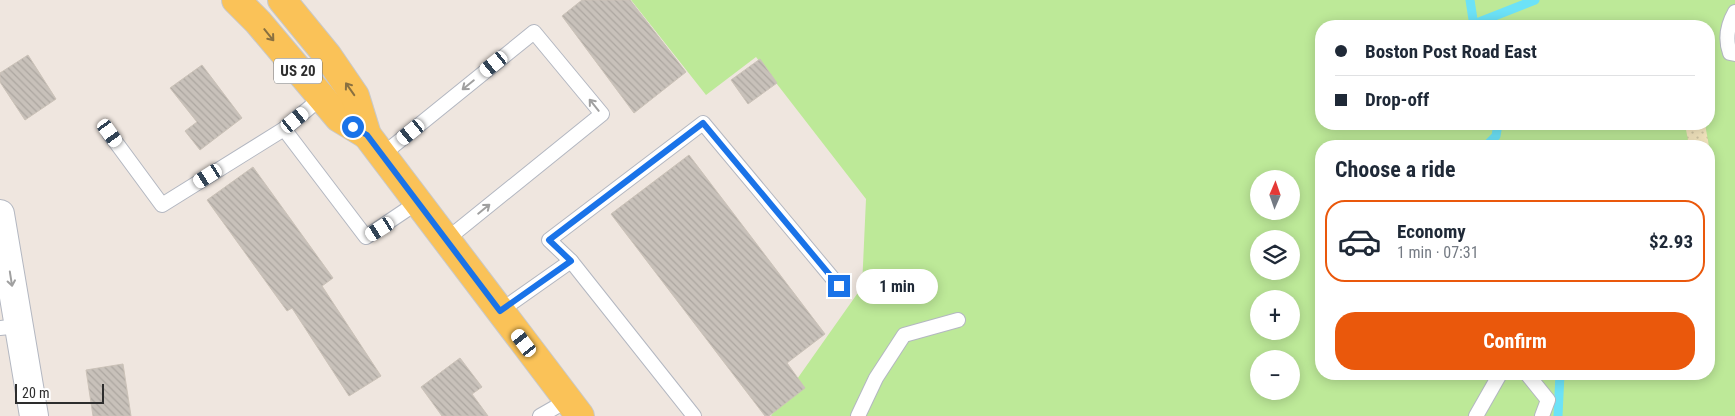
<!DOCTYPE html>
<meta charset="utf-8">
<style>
:root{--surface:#fff;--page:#f2f2f3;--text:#1f2937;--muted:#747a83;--line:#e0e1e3;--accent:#ea580c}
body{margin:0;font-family:"Roboto Condensed",sans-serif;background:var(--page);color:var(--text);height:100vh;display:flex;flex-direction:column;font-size:19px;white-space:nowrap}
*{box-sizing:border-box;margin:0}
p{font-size:16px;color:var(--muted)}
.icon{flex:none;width:28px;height:28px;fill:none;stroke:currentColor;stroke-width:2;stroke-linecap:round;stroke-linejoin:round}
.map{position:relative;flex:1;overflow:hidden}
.sheet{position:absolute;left:1315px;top:140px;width:400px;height:240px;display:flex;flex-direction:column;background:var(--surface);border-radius:20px;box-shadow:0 2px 12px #0003}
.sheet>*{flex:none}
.guide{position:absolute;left:1315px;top:20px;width:400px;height:110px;border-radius:20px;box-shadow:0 2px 12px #0003;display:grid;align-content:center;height:110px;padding:0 20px;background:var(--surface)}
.needle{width:32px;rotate:2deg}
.buttons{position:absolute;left:1250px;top:170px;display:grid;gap:10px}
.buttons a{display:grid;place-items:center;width:50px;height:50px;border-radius:50%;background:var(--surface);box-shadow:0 2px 12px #0003;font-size:25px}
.scale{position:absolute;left:15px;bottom:12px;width:89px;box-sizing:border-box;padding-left:5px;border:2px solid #2d2d2d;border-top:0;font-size:14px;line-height:18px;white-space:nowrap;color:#2d2d2d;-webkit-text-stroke:4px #fff;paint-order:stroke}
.end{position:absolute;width:22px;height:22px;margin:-11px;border:6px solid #1a73e8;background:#fff;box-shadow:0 0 0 2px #fff}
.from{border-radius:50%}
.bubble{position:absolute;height:35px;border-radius:18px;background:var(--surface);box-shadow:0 2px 12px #0003;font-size:16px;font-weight:700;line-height:35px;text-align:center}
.car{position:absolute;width:15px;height:30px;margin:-15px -8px;border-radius:6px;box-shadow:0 0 4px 1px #0007;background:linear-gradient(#fff 24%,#345 0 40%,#fff 0 76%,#345 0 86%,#fff 0)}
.guide b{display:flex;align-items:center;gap:18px;height:48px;font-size:19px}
.guide b+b{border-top:1px solid var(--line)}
.guide i{width:12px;height:12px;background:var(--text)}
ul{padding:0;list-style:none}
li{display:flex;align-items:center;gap:15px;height:82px;margin:0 10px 8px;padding:0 10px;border:2px solid transparent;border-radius:20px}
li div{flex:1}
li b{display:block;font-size:19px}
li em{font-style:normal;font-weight:700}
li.active{border-color:var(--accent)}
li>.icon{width:45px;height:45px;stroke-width:1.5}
h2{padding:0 20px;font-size:22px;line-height:60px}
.action{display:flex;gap:10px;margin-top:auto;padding:10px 20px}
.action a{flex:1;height:58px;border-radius:20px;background:var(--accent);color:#fff;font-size:20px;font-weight:700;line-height:58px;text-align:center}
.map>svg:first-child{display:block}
.grass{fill:#bde998;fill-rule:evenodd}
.sand{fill:url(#sand-dots)}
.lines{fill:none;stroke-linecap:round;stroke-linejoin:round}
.stream{stroke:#6ce2f7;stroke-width:9}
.building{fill:url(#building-back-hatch);stroke:#cbc2b8}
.service-casing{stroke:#b3b7c1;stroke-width:16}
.tertiary-casing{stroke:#b3b7c1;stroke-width:30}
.primary-casing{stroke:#c8c8c8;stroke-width:30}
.service{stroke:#fff;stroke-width:14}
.tertiary{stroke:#fff;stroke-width:28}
.primary{stroke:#fac258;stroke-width:28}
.oneway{stroke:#897040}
.oneway2{stroke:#a0a0a0}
.route{stroke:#1a73e8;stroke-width:6}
.labels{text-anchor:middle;stroke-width:4;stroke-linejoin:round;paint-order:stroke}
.shield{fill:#fff;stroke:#6c6c6c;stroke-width:1}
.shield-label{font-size:15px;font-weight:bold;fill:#2d2d2d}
</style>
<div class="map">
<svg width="1735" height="416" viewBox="0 0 1735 416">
<defs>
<pattern id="sand-dots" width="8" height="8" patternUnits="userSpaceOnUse" patternTransform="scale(1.25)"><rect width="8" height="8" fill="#f5e7c0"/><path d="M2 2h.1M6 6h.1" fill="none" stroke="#d2c6a5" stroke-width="1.8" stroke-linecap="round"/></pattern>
<pattern id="building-back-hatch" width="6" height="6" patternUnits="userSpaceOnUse" patternTransform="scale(1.25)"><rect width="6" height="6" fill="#c8c1ba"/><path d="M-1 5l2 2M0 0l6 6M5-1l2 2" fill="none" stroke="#aca6a0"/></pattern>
</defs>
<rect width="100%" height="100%" fill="#efe6df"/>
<path class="grass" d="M631 0H1735V416H771L862 287 866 199 756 57 706 95ZM1321 26H1709V124H1321ZM1321 146H1709V374H1321ZM1259 179H1291V211H1259ZM1259 239H1291V271H1259ZM1259 299H1291V331H1259ZM1259 359H1291V391H1259Z"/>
<polygon class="sand" points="1685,124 1705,124 1709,146 1689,146"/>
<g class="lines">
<g class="stream">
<polyline points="1470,0 1474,26"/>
<polyline points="1474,24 1535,0"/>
<polyline points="1486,146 1496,136 1498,124"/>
<polyline points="1558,416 1560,374"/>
</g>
</g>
<g class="building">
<polygon points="582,0 630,0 686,72 634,113 562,16"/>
<polygon points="28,55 56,99 25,120 0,82 0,73"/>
<polygon points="760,59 777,83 748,104 731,80"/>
<polygon points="202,65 242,118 200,150 185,131 197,122 170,88"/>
<polygon points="689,155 825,334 787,363 805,388 769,416 765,416 611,214"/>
<polygon points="253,167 333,278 322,286 381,376 349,396 292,308 287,311 207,200"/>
<polygon points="460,358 482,387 472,394 488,416 442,416 421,387"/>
<polygon points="123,364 131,416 93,416 86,370"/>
</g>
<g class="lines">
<defs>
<g id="service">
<path d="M1735 12C1727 26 1725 39 1730 53L1735 54"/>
<polyline points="284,129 366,237 418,202"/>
<polyline points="109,133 162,205 284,129 321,98"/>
<polyline points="382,155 534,32 602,114 446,240"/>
<polyline points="571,261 549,240 703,123 839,286"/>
<polyline points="500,311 571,261 694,416"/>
<polyline points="0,328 19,326"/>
<polyline points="1527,374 1548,400 1542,416"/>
<polyline points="540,416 568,400"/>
<polyline points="858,416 876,378 904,335 958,320"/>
<polyline points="1476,416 1500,374"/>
</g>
<polyline id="tertiary" points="0,214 34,416"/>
<g id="primary">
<polyline points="236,0 258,22 339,118 367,135"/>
<polyline points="282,0 327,55 355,96 367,135 580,416"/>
</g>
</defs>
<use href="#service" class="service-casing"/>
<use href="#tertiary" class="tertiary-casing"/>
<use href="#primary" class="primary-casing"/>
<use href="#service" class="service"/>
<use href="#tertiary" class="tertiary"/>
<use href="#primary" class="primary"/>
</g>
<defs><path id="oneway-shaft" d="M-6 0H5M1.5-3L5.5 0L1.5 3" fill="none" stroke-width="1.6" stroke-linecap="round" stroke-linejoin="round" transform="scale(1.25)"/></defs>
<g class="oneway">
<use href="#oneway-shaft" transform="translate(269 35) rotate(51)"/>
<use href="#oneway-shaft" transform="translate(350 89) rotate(-125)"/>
</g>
<g class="oneway2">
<use href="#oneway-shaft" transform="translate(468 85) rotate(141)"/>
<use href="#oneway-shaft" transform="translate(594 105) rotate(-129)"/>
<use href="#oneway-shaft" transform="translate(484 209) rotate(-39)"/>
<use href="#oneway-shaft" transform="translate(11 279) rotate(81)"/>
</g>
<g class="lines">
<polyline class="route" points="353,127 367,135 500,311 571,261 549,240 703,123 839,286"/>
</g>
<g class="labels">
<rect class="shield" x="274" y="58.5" width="48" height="25" rx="4"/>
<g class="shield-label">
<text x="298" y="76">US 20</text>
</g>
</g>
</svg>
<div class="buttons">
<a><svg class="needle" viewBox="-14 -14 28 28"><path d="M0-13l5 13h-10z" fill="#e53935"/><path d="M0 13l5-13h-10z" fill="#747a83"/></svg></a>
<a><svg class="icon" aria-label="layers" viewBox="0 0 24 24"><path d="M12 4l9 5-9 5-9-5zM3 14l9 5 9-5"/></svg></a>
<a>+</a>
<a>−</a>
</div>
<div class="scale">20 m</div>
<i class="end from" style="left:353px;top:127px"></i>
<i class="end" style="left:839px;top:286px"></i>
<div class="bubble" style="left:856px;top:269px;width:82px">1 min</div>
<i class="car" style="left:494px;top:64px;rotate:231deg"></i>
<i class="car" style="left:295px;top:120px;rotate:51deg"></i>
<i class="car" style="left:411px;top:132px;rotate:231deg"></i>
<i class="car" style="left:110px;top:133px;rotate:144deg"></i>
<i class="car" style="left:208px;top:176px;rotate:238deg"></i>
<i class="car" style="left:380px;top:229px;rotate:238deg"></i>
<i class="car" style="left:524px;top:343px;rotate:323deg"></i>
<div class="guide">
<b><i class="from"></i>Boston Post Road East</b>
<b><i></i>Drop-off</b>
</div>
<section class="sheet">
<h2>Choose a ride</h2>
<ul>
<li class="active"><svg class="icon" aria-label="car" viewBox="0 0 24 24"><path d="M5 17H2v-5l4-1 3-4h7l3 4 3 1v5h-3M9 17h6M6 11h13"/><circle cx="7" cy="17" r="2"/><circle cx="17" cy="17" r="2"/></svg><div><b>Economy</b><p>1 min · 07:31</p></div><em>$2.93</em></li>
</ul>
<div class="action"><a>Confirm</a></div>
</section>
</div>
